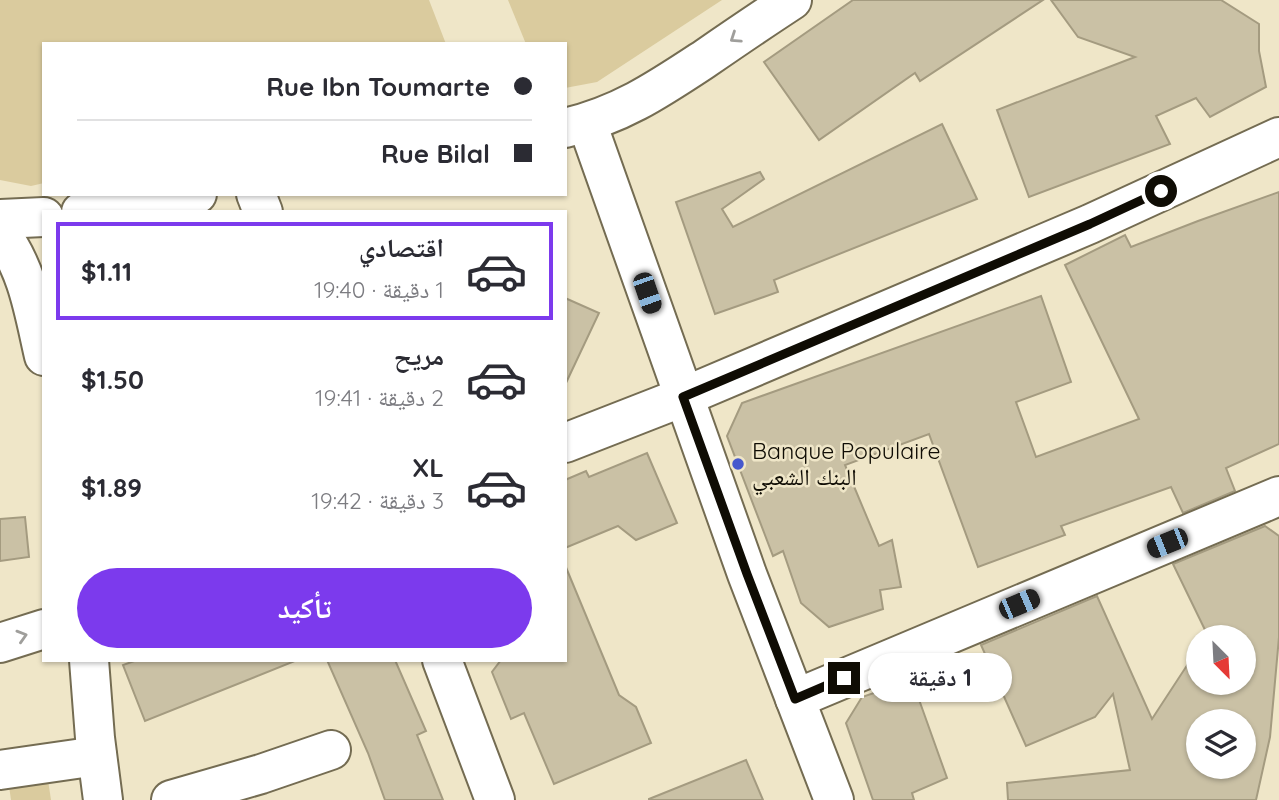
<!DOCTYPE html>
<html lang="ar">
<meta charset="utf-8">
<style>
:root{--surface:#fff;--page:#f7f7f7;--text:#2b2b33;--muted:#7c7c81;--line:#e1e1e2;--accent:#7c3aed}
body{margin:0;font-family:Quicksand,"Noto Naskh Arabic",sans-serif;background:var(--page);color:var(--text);direction:rtl;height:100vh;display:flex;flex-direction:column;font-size:26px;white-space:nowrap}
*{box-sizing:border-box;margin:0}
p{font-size:23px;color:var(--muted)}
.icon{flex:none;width:38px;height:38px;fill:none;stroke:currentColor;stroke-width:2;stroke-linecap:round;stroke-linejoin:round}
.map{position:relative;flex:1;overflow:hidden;direction:ltr}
.sheet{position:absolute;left:42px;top:210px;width:525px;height:452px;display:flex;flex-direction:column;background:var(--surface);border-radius:0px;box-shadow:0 2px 5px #0004;direction:rtl}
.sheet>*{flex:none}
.top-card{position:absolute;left:42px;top:42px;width:525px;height:154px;border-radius:0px;box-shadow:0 2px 5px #0004;direction:rtl;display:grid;align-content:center;height:154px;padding:0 35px;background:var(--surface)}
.needle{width:46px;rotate:156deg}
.fabs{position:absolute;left:1186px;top:625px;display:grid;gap:14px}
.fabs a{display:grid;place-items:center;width:70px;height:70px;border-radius:50%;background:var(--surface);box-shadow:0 2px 5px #0004;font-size:35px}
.end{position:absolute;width:32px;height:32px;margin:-16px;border:9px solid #0f0c04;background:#fff;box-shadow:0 0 0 4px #fff}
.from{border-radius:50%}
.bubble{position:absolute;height:49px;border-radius:24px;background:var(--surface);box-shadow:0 2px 5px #0004;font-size:23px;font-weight:700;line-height:49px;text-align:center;direction:rtl}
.car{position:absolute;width:21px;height:42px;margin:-21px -10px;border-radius:9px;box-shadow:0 0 5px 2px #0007;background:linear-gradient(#222 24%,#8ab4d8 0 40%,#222 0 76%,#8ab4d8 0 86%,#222 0)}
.top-card b{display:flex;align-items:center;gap:24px;height:66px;font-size:26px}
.top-card b+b{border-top:2px solid var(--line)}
.top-card i{width:18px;height:18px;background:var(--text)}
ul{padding:12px 0 0;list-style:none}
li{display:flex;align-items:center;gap:21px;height:98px;margin:0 14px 10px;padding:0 21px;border:4px solid transparent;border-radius:0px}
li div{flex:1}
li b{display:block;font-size:26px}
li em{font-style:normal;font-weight:700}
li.active{border-color:var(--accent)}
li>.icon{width:63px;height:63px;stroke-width:1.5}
.action{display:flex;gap:14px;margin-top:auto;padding:14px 35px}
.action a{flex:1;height:80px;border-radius:42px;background:var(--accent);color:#fff;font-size:28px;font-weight:700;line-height:80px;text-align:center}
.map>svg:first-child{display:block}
.green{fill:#dacb9e}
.building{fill:#cac1a5;stroke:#a49b80;stroke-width:2;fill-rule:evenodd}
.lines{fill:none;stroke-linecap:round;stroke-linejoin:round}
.minor-casing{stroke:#746c52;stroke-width:42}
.minor{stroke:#fff;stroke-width:38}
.oneway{stroke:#9f9e9b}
.route{stroke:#0f0c04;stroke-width:9}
.poi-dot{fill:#4658cd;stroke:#efe6c8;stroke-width:2.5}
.labels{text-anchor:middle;stroke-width:5;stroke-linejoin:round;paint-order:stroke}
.poi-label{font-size:23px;fill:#0f0c04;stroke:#efe6c8;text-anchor:start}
</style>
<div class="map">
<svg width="1279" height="800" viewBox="0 0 1279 800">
<rect width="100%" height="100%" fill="#efe6c8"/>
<g class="green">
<polygon points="0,0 429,0 446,44 44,44 44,183 31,186 0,180"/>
<polygon points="508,0 722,0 597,82 565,88 565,44 526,44"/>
<polygon points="48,780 51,800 11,800 9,786"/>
</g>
<g class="building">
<polygon points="853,0 1043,0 920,81 915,73 819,140 764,62"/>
<polygon points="1051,0 1221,0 1259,24 1259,51 1266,87 1210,117 1196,98 1156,116 1170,144 1029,197 997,110 1135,57 1078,37"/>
<polygon points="942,124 977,199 774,280 778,292 715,314 676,202 760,172 764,179 722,209 733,227"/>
<polygon points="1279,192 1279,444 1226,468 1235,491 1183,513 1171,487 1061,526 1065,535 978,567 929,434 845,465 879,546 892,540 901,587 880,590 883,609 829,627 801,603 783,551 773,556 727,436 742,403 1041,296 1071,382 1016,402 1036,457 1139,419 1065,265 1125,235 1131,247 1198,221"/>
<polygon points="565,298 599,313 565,385"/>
<polygon points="647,453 677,523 636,540 618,526 565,548 565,480 586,471 589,477"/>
<polygon points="25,517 29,557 0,561 0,519"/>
<path d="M1265 526 1279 536V637L1270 737 1256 800H1008L1007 783 1130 770 1113 694 1095 717 1026 746 981 645 1097 596 1152 719 1199 647V682H1244V637H1205L1207 634 1173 564ZM1199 721H1244V766H1199Z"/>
<polygon points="565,565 619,695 636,707 651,743 554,784 524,713 511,719 492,672 501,660 565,660"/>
<polygon points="137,660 294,660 295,661 145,721 123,665"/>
<polygon points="327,660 395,660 426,731 417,735 443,800 385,800 368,753"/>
<polygon points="912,680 947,778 912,793 914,800 873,800 846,723 862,697"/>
<polygon points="746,760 763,800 649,800 649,799"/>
</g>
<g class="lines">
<defs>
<g id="minor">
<polyline points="587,123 747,574 834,800"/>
<path d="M565 128C621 115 659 89 706 58 735 38 763 19 792 0"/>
<polyline points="256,194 263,212"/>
<polyline points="81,212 197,194"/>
<polyline points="0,219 44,217"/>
<path d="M0 233C28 269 34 313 44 356"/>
<polyline points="565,443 683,397 1090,224 1279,137"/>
<polyline points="0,643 44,629"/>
<polyline points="89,660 95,738 103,800"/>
<polyline points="442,660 495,800"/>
<polyline points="795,699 1279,496"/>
<polyline points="0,770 97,756"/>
<polyline points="171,800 261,774 331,750"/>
</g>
</defs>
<use href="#minor" class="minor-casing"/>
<use href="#minor" class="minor"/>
</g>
<defs><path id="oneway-chevron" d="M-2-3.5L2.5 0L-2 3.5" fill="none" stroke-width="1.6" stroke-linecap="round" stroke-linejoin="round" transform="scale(1.75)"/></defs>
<g class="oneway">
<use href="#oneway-chevron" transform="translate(735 38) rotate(146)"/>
<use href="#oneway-chevron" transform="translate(22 636) rotate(-17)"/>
</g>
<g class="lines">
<polyline class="route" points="844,678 795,699 747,574 683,397 1090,224 1161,191"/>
</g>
<circle class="poi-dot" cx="738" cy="464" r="7"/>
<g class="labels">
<g class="poi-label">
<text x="752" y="459">Banque Populaire<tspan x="752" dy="26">البنك الشعبي</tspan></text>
</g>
</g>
</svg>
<div class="fabs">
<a><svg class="needle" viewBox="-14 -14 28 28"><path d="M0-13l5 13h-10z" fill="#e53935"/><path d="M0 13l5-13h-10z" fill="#7c7c81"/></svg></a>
<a><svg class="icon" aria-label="layers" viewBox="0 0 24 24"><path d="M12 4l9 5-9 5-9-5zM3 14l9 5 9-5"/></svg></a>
</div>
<i class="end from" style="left:1161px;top:191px"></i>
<i class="end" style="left:844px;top:678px"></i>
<div class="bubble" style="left:868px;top:653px;width:144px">1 دقيقة</div>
<i class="car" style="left:647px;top:293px;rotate:161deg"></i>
<i class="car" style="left:1167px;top:543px;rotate:248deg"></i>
<i class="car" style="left:1019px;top:604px;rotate:67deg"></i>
<div class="top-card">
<b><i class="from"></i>Rue Ibn Toumarte</b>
<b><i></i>Rue Bilal</b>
</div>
<section class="sheet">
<ul>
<li class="active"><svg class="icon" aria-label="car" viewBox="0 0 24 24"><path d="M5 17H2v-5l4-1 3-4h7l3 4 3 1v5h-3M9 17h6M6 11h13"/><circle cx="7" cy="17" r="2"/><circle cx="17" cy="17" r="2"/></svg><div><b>اقتصادي</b><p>1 دقيقة · 19:40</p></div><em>$1.11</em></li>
<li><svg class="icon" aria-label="car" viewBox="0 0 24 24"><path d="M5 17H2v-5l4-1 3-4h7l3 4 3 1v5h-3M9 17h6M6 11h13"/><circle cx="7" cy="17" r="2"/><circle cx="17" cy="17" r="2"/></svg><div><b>مريح</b><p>2 دقيقة · 19:41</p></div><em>$1.50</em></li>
<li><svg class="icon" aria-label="car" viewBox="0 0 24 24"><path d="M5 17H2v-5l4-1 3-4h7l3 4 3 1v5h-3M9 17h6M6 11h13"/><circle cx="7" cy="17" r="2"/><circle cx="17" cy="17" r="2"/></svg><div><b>XL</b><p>3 دقيقة · 19:42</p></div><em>$1.89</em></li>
</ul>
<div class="action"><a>تأكيد</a></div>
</section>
</div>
